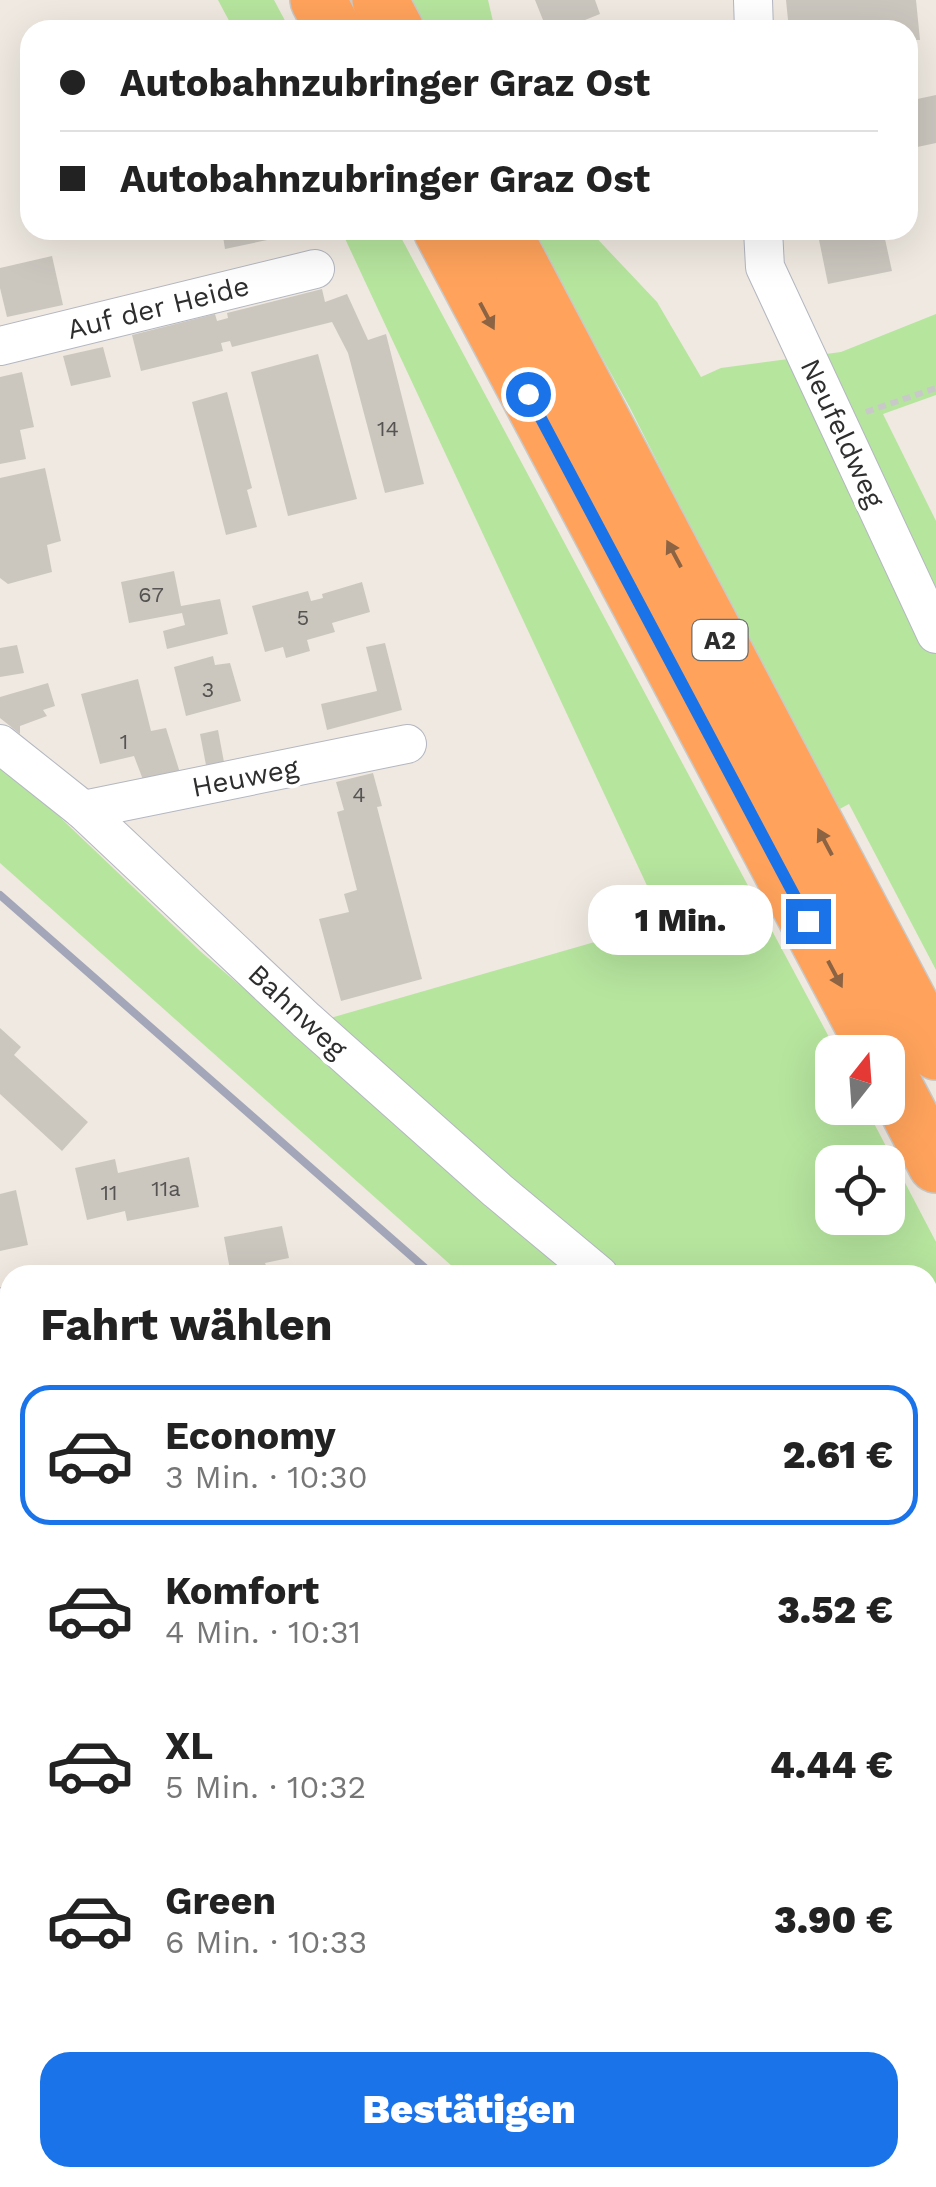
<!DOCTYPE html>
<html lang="de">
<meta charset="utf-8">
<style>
:root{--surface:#fff;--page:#f6f6f6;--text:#222;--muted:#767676;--line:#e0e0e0;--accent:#1a73e8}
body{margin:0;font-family:"Work Sans",sans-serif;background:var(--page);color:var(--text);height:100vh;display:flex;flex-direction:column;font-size:38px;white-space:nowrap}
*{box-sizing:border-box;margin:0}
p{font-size:32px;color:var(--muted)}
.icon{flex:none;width:55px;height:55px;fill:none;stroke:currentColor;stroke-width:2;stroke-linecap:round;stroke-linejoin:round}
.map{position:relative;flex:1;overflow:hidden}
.details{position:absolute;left:0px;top:1265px;width:938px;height:922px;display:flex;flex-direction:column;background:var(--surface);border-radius:30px 30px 0 0;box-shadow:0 10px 40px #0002}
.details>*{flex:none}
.banner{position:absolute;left:20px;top:20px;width:898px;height:220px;border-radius:30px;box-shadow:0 10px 40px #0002;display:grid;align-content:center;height:220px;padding:0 40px;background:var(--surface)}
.needle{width:65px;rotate:17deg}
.buttons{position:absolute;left:815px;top:1035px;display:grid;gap:20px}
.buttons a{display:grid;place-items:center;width:90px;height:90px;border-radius:20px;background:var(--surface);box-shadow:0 10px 40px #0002;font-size:50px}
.end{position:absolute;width:45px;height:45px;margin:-22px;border:12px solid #1a73e8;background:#fff;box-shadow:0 0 0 5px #fff}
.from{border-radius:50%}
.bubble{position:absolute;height:70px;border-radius:30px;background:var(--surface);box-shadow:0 10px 40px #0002;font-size:32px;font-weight:800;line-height:70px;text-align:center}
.banner b{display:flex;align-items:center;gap:35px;height:95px;font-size:38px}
.banner b+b{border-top:2px solid var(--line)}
.banner i{width:25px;height:25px;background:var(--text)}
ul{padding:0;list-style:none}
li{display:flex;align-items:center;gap:30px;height:140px;margin:0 20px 15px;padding:0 20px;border:5px solid transparent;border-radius:30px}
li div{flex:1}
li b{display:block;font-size:38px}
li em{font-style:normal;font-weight:800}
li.selected{border-color:var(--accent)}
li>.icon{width:90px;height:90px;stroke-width:1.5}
h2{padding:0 40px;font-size:45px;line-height:120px}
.button{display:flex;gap:20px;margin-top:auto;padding:20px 40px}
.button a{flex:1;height:115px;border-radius:30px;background:var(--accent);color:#fff;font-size:40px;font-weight:800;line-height:115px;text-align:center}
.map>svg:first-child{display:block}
.green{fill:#b6e59e;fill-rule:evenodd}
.building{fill:#cbc7bf}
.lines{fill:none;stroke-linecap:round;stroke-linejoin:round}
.street-casing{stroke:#b4b7c1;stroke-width:40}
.highway-casing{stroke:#c9c9c9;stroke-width:58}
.path{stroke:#c9c9c9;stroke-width:6;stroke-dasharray:8 5;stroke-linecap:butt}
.street{stroke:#fff;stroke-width:38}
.highway{stroke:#ffa35c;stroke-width:55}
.rail{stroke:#a3a6b8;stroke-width:8}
.oneway{fill:#8c6343}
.route{stroke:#1a73e8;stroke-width:12}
.labels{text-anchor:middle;stroke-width:8;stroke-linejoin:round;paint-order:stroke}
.number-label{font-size:22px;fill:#555452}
.shield{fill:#fff;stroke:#6d6d6d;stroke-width:2.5}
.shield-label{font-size:25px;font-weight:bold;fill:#2e2e2e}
.street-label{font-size:28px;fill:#2e2e2e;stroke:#fff}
</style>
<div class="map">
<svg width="936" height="2187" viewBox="0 0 936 2187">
<rect width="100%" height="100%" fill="#efe9e1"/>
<g class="green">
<polygon points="218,0 274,0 290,30 234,30"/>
<polygon points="403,0 488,0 495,30 419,30"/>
<path d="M341 230H397L837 1052H832V1108H866L936 1242V1686L928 1679V1275H608L320 1021 664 922ZM832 1162H888V1218H832Z"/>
<polygon points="531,230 589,230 657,302 701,377 721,368 841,352 936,314 936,395 883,414 936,521 936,970 849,804 834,812 629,406"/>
<polygon points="0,760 200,951 494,1204 589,1275 462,1275 0,863"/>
<polygon points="928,1754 936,1762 936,1883 928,1876"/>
</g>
<g class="building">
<polygon points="535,0 595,0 600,14 560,30 547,30"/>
<polygon points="786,0 916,0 920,40 908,40 908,30 789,30"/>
<polygon points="936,95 936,143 908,149 908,101"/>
<polygon points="222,230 270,230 272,239 225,249"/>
<polygon points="817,230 883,230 892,271 828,284"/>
<polygon points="52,256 63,305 7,317 0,288 0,268"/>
<polygon points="322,289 325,302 347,294 368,340 386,334 424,484 385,493 348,353 332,322 232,347 230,341 221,343 223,351 141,371 132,335 215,314 217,321 228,318 227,313"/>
<polygon points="103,347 111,377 71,386 63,356"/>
<polygon points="318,354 357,499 288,516 251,372"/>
<polygon points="22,372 34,427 20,430 26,459 0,464 0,377"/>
<polygon points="227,392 252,488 247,490 257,527 226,535 192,402"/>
<polygon points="45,468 61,541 47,545 52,572 8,584 0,578 0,478"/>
<polygon points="174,571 181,606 220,599 228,634 167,649 163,631 185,625 182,613 129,623 121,582"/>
<polygon points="362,582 370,612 332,623 335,632 307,640 310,651 286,658 283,647 265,652 252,606 308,591 311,601 323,598 322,594"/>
<polygon points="385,643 402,710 327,730 321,704 377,691 366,647"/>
<polygon points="17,645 24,673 0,677 0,648"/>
<polygon points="213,656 215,665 230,663 241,701 186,716 174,667"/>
<polygon points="138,679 151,731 166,728 181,776 145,785 134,756 100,764 81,694"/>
<polygon points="48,683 55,706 43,710 47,716 20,726 20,734 0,718 0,697"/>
<polygon points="218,730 224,762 206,765 200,734"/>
<polygon points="373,773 382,806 377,807 422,979 341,1001 319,919 349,912 344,894 357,890 337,812 344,810 336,782"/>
<polygon points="0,1028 21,1047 14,1055 88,1122 62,1151 0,1094"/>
<polygon points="189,1157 199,1207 127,1221 125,1211 87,1220 75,1168 115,1159 118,1173"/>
<polygon points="16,1190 28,1245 0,1251 0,1194"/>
<polygon points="282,1226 289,1258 265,1263 270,1275 214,1275 230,1270 224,1237"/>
<polygon points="10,1341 10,1414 0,1416 0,1343"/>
<polygon points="932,1983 936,2022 929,2023 935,2047 928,2049 928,1984"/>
<polygon points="936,2064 936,2093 929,2094 928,2065"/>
<polygon points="748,2178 836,2178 830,2187 763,2187"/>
</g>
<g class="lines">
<defs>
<g id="street">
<polyline points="753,0 754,30"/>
<polyline points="763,230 765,267 936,634"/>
<polyline points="0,346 315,269"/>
<polyline points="0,744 83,810 306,1020 497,1190 599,1275"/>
<polyline points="83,810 407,744"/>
<polyline points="0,1308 10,1306"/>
<polyline points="0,1695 10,1693"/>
<polyline points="0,2086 10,2094"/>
<polyline points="103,2178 113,2187"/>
<polyline points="881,2187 887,2178"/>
</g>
<g id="highway">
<polyline points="318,0 334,30"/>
<polyline points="380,0 396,30"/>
<polyline points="441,230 877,1052"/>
<polyline points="502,230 936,1052"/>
<polyline points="888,1073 936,1165"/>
</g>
</defs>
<use href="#street" class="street-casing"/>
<use href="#highway" class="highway-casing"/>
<polyline class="path" points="866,412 936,388"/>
<use href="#street" class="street"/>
<use href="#highway" class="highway"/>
<g class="rail">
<polyline points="0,895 433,1275"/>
<polyline points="928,1709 936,1716"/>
</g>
</g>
<defs><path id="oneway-solid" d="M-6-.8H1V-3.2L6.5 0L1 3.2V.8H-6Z" transform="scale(2.5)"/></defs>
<g class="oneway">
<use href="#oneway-solid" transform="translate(487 316) rotate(62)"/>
<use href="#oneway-solid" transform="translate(674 554) rotate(-118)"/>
<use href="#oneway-solid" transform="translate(825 842) rotate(-118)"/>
<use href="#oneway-solid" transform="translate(835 974) rotate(62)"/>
</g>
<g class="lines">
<polyline class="route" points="528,394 808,921"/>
</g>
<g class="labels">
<g class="number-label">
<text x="388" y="436">14</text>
<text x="151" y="602">67</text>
<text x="303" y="625">5</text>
<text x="208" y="697">3</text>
<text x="124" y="749">1</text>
<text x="359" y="802">4</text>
<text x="166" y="1196">11a</text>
<text x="109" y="1200">11</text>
</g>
<rect class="shield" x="692.5" y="620" width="55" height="40" rx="8"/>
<g class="shield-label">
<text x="720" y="649">A2</text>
</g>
<g class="street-label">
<text transform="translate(158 307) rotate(-14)" y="10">Auf der Heide</text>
<text transform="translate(843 433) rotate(65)" y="10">Neufeldweg</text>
<text transform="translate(245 777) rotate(-11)" y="10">Heuweg</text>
<text transform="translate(298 1011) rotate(43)" y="10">Bahnweg</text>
</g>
</g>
</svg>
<div class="buttons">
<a><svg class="needle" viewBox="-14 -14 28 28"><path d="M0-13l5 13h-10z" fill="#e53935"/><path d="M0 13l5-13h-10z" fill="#767676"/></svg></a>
<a><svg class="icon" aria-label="locate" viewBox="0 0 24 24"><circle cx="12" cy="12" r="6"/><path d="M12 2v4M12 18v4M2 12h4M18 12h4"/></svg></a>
</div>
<i class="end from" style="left:528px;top:394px"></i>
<i class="end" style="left:808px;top:921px"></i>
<div class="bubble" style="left:588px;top:885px;width:185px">1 Min.</div>
<div class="banner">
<b><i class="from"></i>Autobahnzubringer Graz Ost</b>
<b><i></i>Autobahnzubringer Graz Ost</b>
</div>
<section class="details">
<h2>Fahrt wählen</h2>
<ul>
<li class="selected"><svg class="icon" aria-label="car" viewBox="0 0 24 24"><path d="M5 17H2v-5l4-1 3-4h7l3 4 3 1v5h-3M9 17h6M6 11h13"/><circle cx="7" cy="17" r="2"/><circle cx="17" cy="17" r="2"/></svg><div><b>Economy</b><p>3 Min. · 10:30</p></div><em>2.61 €</em></li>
<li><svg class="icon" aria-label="car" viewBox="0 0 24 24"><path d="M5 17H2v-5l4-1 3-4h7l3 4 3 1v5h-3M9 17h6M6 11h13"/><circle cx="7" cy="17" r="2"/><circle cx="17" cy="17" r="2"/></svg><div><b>Komfort</b><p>4 Min. · 10:31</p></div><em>3.52 €</em></li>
<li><svg class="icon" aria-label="car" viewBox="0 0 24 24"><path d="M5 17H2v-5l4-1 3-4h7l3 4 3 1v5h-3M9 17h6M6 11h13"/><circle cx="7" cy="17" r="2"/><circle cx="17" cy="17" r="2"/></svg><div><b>XL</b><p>5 Min. · 10:32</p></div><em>4.44 €</em></li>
<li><svg class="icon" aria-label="car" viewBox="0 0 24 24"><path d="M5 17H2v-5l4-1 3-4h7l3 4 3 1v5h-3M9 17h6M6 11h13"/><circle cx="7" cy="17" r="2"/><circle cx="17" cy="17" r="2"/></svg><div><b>Green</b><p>6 Min. · 10:33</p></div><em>3.90 €</em></li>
</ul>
<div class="button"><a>Bestätigen</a></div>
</section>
</div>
